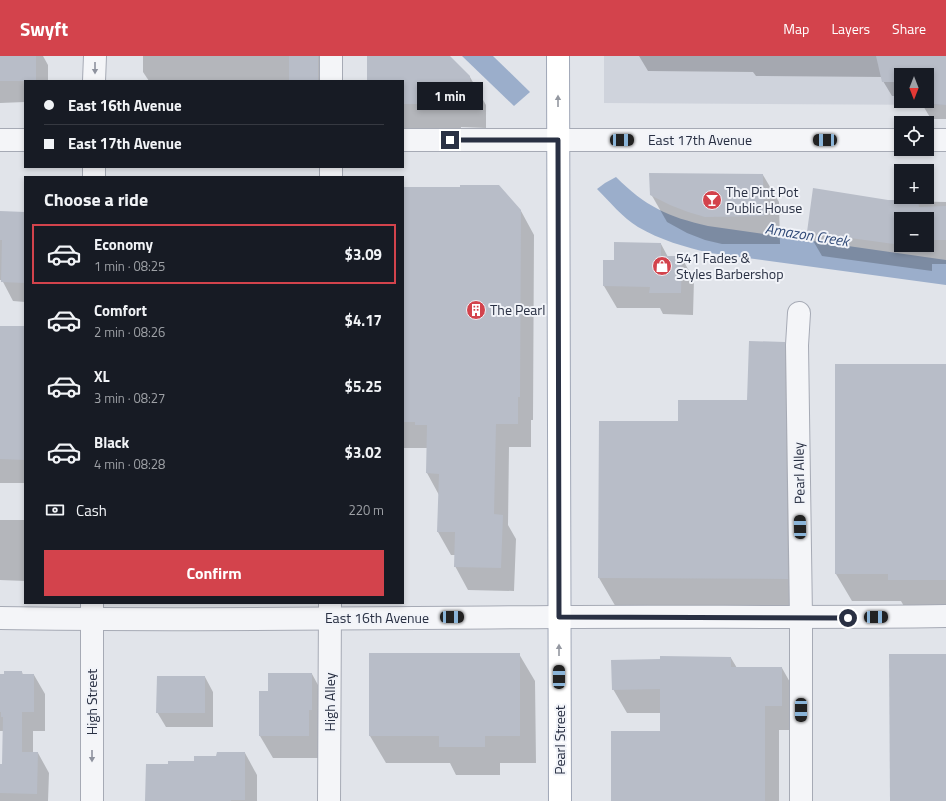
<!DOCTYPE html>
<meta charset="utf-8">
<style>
:root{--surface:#171b24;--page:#20242c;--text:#f1f3f6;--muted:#9ea1a6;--line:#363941;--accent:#d3434c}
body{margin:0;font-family:"Titillium Web",sans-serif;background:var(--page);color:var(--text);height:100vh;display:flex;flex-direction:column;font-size:15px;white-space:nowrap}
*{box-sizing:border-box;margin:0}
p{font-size:13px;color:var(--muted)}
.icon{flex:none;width:22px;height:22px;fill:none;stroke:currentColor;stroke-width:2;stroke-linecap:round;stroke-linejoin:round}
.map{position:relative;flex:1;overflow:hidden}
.details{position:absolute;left:24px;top:120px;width:380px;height:428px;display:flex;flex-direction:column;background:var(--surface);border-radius:0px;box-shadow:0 2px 6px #0003}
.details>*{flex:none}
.hud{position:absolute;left:24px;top:24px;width:380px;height:88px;border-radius:0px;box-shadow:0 2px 6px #0003;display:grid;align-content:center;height:88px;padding:0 20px;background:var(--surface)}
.needle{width:26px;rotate:180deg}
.fabs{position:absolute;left:894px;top:12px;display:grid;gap:8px}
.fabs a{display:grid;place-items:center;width:40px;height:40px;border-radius:0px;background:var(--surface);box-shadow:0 2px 6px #0003;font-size:20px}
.end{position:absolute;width:18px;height:18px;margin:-9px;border:5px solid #293043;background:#fff;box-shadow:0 0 0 2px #fff}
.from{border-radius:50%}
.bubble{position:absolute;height:28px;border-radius:0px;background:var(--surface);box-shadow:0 2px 6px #0003;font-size:13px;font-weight:700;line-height:28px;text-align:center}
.car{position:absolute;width:12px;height:24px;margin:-12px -6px;border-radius:5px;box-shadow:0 0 3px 1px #0007;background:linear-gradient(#222 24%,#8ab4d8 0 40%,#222 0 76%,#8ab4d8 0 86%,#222 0)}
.hud b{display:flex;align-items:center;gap:14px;height:38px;font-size:15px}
.hud b+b{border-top:1px solid var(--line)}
.hud i{width:10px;height:10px;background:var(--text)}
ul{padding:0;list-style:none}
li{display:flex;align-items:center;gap:12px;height:60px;margin:0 8px 6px;padding:0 12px;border:2px solid transparent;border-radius:0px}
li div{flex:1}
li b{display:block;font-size:15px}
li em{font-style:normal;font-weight:700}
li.active{border-color:var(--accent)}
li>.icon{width:36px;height:36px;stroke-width:1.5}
h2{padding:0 20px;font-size:18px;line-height:48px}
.pay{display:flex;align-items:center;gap:10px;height:44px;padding:0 20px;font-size:15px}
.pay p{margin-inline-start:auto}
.cta{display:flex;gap:8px;margin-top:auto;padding:8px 20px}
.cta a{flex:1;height:46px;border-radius:0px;background:var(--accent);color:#fff;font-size:16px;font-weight:700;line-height:46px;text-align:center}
header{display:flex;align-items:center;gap:24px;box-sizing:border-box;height:56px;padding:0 20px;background:var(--accent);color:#fff}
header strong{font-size:19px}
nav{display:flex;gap:22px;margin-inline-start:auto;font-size:14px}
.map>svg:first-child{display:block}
.built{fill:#cfd3dc;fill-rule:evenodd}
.water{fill:#9baecb}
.shadow{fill:#0003;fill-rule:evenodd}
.building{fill:#b8bdc8}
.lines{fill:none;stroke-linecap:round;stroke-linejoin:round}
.minor-casing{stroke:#a6aab5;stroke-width:24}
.major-casing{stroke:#a0a7b7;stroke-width:24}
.minor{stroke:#f4f5f8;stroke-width:22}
.major{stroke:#fff;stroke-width:22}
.oneway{fill:#8e929e}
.oneway2{fill:#9498a1}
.route{stroke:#293043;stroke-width:5}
.labels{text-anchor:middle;stroke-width:4;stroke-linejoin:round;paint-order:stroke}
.street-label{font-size:14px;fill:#293043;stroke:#f1f3f8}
.poi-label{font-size:14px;fill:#293043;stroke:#f1f3f8;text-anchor:start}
.water-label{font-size:15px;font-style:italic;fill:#324b78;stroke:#f1f3f8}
</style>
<header>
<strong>Swyft</strong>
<nav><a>Map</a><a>Layers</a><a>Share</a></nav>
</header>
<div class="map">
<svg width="946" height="745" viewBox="0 0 946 745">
<rect width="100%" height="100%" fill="#e1e4ea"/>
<path class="built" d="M604 0H946V49L604 47ZM901 19H927V45H901Z"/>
<g class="water">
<polygon points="462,0 493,0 530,36 514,50"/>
<path d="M616 121C645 150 668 161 708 170L946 204V229L710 197C685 191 660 184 638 171 622 161 610 146 597 133L605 127Z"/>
</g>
<g class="shadow">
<polygon points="0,0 43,0 48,9 48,25 25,25 25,46 0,47"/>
<polygon points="143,0 329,0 329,25 149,25 143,16"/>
<polygon points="368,0 449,0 470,21 486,49 486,72 461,71 461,75 403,75 403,25 368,25"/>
<polygon points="639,0 946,0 946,63 931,63 922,48 922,45 927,45 927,19 901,19 901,40 892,40 883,25 882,21 756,20 753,16 648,15"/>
<polygon points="763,119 779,146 780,188 722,188 705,184 687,177 667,166 651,138"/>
<polygon points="403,132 521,155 534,179 533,364 531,364 531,391 509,391 508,469 516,483 514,535 468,534 455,510 455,499 451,499 438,476 439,439 427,417 427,392 403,392"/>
<path d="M888 145 946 146V208H932V215L822 200 808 176ZM901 163H927V189H901Z"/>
<polygon points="0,156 25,157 25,246 13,245 2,224 0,224"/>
<polygon points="661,188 668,201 681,201 694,223 693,259 663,258 660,252 617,252 604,230"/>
<rect x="0" y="271" width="25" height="156"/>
<polygon points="784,287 805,322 808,558 620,558 599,522 679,366 748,345"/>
<polygon points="946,309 946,552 905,552 901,545 852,545 836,518"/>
<polygon points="0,464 25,464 25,525 0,524"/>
<polygon points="519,598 535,625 536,707 500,707 500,719 456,719 450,707 386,707 370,680"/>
<polygon points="731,602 737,612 782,612 796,637 795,674 779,674 779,745 612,745 661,676 661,657 627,657 613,633"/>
<polygon points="22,616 23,619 34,619 45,638 45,675 33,675 33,697 38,697 49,717 48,745 0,745 0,709 3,709 3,675 0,675 0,619"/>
<polygon points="312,618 324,640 321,702 273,702 260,680 260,636 269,636"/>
<polygon points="205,621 213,636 213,671 166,671 157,656"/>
<polygon points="245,697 257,719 257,745 145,745 169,709"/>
</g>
<g class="building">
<rect x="0" y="0" width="36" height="25"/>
<rect x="289" y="0" width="29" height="25"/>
<polygon points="367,0 450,0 470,20 470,44 445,44 445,48 403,48 403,25 367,25"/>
<polygon points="876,0 946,0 946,49 921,48 921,45 927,45 927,19 901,19 901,26 882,26"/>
<polygon points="649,117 763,118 764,160 705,161 688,156 670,149 650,139"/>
<polygon points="460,129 499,129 521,154 520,341 518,341 518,368 496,368 494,458 503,459 501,512 454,511 455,476 437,476 439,418 426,417 427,369 415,369 415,366 403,366 403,131 460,131"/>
<polygon points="813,132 888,144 918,144 919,151 946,150 946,184 927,184 927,163 901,163 901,189 807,176"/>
<polygon points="0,155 25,156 25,227 1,226 2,184 0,184"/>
<polygon points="614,186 661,187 661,200 682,200 681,237 649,237 650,231 603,230 603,204 614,204"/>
<polygon points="0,270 25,270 25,404 0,403"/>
<polygon points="749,285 785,286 788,523 598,522 599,365 678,365 678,344 747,344"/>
<polygon points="835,308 946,308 946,524 888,524 888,518 835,518"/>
<polygon points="369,597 520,597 520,680 485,680 485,691 439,691 439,680 369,680"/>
<polygon points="889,598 946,598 946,745 890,745"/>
<polygon points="660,600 731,601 731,611 782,611 782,650 765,650 765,745 611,745 611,675 660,675 660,633 612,634 611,604 660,603"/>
<polygon points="4,615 22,615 22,618 34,618 34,656 22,656 22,696 38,696 37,738 0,737 0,708 2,708 3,661 1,661 1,656 0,656 0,618 4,618"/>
<polygon points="268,617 312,617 312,654 309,654 309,680 259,680 259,635 268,635"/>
<polygon points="157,620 205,620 205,657 156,657"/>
<polygon points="217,696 245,696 245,744 231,744 231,745 145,745 146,708 168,708 168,705 194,705 194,700 216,700"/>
</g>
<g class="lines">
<defs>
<g id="minor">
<polyline points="331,0 331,25"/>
<polyline points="94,25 95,0"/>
<polyline points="0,84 25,84"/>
<polyline points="403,84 901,84"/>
<polyline points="927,84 946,84"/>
<polyline points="331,111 331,121"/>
<polyline points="94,121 94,111"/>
<polyline points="799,257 797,289 801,562 801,745"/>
<path d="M0 562C185 565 371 562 556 561 686 560 816 562 946 560"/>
<polyline points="92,745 92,547"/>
<polyline points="329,745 330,548"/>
</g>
<polyline id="major" points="558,0 560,745"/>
</defs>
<use href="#minor" class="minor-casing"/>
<use href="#major" class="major-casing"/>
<use href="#minor" class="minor"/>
<use href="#major" class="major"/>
</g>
<defs><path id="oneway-solid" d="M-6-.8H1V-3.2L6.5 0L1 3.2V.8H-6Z"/></defs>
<g class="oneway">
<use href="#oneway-solid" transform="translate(95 12) rotate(90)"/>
<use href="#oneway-solid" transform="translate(92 700) rotate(90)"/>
</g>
<g class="oneway2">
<use href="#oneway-solid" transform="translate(558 45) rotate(-90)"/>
<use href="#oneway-solid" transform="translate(559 594) rotate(-90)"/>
</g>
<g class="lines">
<polyline class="route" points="450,84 558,84 559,561 848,562"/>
</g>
<defs>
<symbol id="bar-disc" viewBox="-11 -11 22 22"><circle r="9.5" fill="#d3434c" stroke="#f1f3f8"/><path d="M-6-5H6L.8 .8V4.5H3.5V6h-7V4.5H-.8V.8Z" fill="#fff"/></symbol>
<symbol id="shop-disc" viewBox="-11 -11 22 22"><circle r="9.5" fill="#d3434c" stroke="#f1f3f8"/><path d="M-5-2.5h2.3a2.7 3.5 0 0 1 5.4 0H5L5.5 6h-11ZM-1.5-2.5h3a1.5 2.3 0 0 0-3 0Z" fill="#fff"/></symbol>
<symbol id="building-disc" viewBox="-11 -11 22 22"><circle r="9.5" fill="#d3434c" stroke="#f1f3f8"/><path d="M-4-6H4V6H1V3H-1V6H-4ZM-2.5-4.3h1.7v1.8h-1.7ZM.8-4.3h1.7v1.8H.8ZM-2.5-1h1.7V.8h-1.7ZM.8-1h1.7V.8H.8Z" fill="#fff"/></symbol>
</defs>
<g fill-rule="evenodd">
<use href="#bar-disc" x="701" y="133" width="22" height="22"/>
<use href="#shop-disc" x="651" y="199" width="22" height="22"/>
<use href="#building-disc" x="465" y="243" width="22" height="22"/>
</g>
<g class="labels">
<g class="street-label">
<text x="700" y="89">East 17th Avenue</text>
<text transform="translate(799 417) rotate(-91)" y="5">Pearl Alley</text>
<text x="377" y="567">East 16th Avenue</text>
<text transform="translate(92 646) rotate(-90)" y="5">High Street</text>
<text transform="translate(330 646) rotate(-90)" y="5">High Alley</text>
<text transform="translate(560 684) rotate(-90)" y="5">Pearl Street</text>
</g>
<g class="poi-label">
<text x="726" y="141">The Pint Pot<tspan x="726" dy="16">Public House</tspan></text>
<text x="676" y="207">541 Fades &amp;<tspan x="676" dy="16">Styles Barbershop</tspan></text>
<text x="490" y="259">The Pearl</text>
</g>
<g class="water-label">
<text transform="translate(807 179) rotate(9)" y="5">Amazon Creek</text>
</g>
</g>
</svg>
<div class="fabs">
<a><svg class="needle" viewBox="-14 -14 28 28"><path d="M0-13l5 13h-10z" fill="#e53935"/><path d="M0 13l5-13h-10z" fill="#9ea1a6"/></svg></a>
<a><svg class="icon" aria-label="locate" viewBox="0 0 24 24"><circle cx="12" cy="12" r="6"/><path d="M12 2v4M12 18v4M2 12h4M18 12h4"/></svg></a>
<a>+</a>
<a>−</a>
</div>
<i class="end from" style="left:848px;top:562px"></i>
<i class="end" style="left:450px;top:84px"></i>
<div class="bubble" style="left:417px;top:26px;width:66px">1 min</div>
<i class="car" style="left:622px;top:84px;rotate:90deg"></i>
<i class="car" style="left:825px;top:84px;rotate:270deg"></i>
<i class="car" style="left:800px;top:471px;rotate:359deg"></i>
<i class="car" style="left:452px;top:561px;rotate:90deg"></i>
<i class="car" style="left:876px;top:561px;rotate:89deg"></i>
<i class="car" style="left:559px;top:621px;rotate:0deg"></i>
<i class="car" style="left:801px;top:654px;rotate:180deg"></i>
<div class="hud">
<b><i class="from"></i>East 16th Avenue</b>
<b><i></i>East 17th Avenue</b>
</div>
<section class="details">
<h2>Choose a ride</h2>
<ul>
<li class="active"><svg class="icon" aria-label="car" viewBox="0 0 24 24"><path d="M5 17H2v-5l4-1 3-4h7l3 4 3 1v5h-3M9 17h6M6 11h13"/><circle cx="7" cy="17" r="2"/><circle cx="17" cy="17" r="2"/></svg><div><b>Economy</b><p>1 min · 08:25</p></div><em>$3.09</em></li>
<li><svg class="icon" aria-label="car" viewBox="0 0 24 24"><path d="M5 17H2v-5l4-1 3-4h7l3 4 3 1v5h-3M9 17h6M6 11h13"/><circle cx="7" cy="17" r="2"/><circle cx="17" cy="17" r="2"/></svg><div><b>Comfort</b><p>2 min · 08:26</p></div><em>$4.17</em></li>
<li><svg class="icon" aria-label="car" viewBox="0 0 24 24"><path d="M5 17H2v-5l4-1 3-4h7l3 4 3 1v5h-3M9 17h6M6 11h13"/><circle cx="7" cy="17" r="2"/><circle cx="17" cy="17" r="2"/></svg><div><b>XL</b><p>3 min · 08:27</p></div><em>$5.25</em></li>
<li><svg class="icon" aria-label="car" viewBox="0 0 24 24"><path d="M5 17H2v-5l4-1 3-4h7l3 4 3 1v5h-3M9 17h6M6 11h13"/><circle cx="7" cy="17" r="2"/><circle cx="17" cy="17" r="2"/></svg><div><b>Black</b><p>4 min · 08:28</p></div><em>$3.02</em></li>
</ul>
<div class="pay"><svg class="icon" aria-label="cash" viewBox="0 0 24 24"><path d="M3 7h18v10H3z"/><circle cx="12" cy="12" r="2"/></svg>Cash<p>220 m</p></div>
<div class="cta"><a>Confirm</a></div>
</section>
</div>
